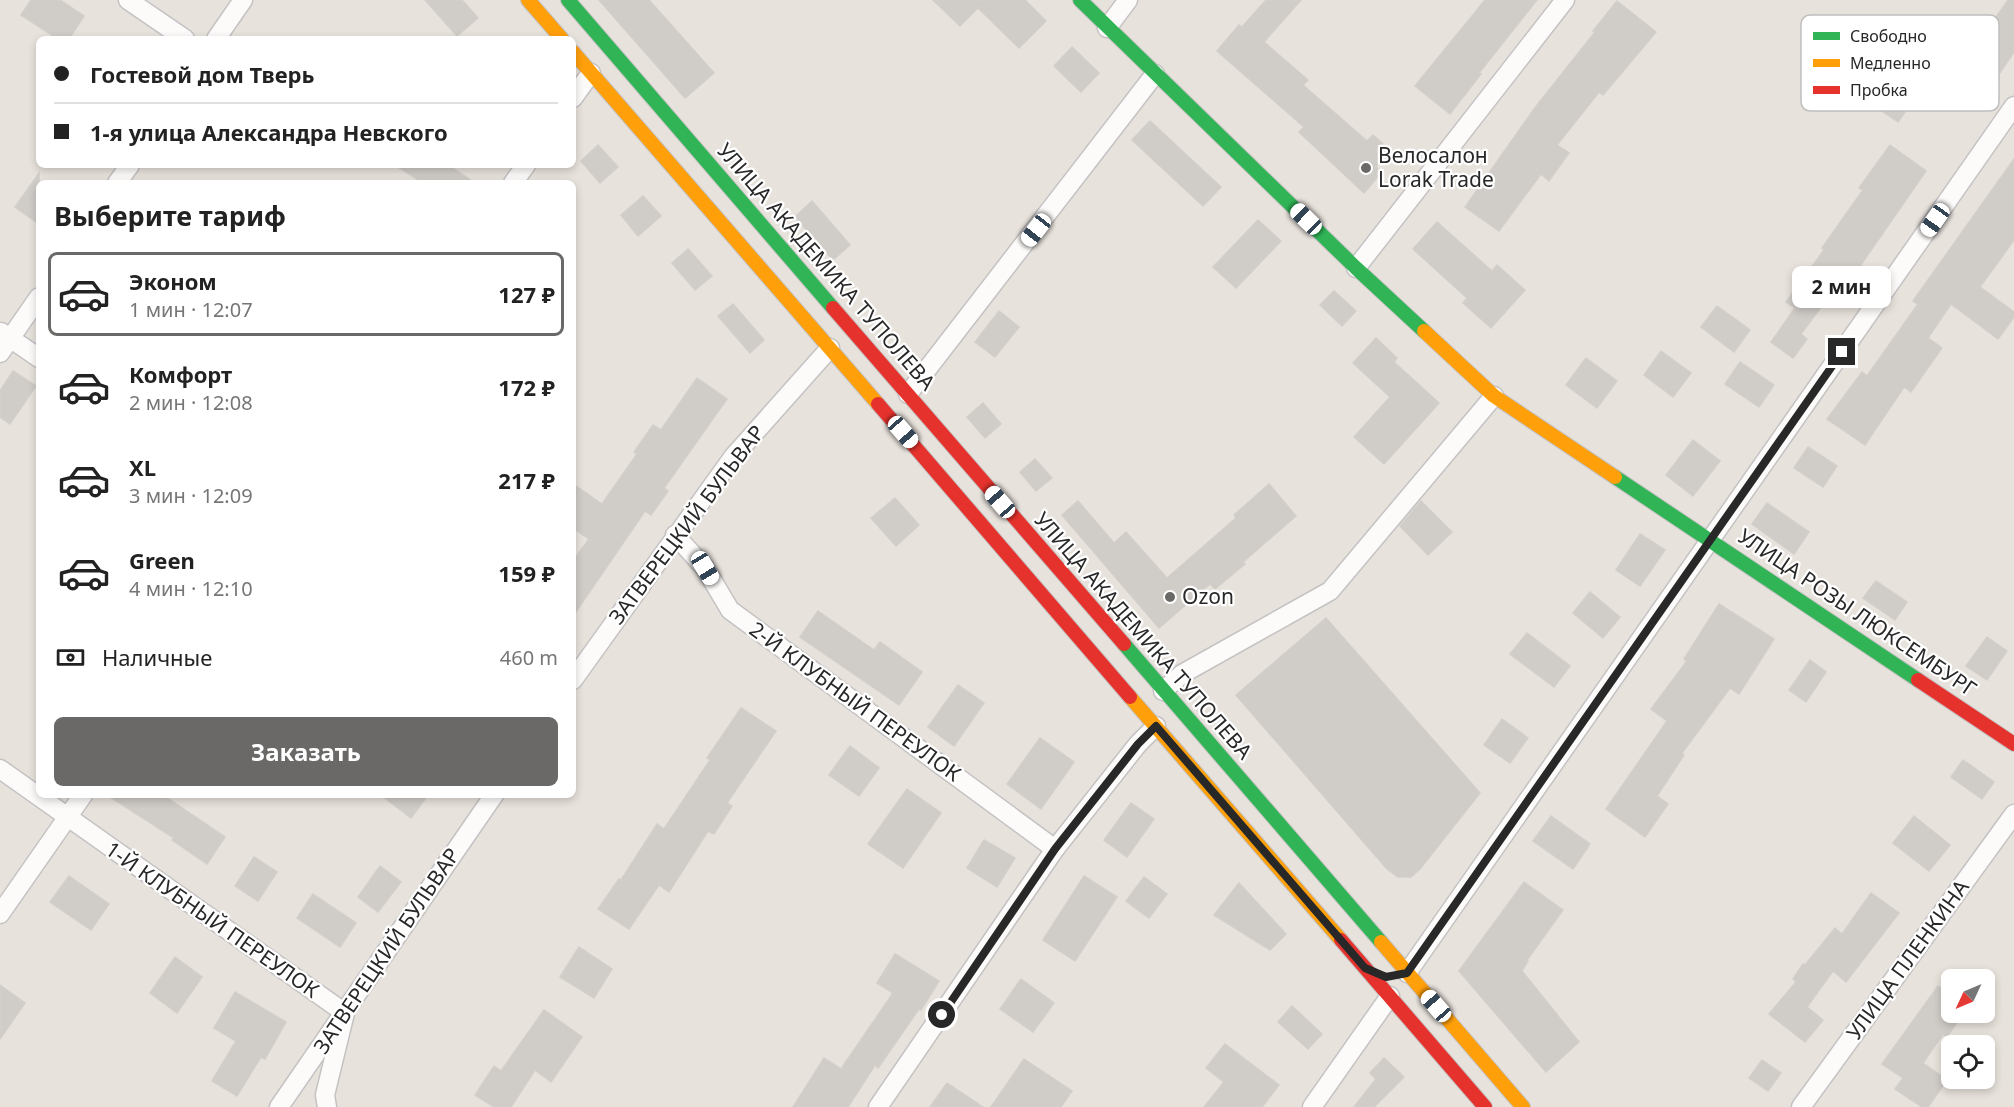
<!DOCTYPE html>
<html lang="ru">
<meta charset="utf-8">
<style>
:root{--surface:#fff;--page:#f2f2f2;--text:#222;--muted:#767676;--line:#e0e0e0;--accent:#6b6967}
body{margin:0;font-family:"Noto Sans",sans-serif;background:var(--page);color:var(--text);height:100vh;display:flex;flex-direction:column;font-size:22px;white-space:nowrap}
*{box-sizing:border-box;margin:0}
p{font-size:20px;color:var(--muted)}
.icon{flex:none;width:33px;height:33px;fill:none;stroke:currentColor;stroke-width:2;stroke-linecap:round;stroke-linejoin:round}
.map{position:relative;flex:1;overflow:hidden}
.details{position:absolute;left:36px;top:180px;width:540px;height:618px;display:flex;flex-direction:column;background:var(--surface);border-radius:9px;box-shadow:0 3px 9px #0003}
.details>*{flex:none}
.guide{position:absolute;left:36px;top:36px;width:540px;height:132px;border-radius:9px;box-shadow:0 3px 9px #0003;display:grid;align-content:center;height:132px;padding:0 18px;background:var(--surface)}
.needle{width:39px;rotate:226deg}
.tools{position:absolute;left:1941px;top:969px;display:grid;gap:12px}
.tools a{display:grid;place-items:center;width:54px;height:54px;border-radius:9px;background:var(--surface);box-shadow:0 3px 9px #0003;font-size:30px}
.end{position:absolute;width:27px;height:27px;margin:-14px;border:8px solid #282828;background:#fff;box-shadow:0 0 0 3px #fff}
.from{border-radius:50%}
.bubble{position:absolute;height:42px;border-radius:9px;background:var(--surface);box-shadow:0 3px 9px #0003;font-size:20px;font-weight:700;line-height:42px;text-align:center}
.car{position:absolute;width:18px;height:36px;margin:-18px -9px;border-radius:8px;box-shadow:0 0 4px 2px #0007;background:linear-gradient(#fff 24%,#345 0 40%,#fff 0 76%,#345 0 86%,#fff 0)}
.guide b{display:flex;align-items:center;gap:21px;height:57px;font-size:22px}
.guide b+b{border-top:2px solid var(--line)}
.guide i{width:15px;height:15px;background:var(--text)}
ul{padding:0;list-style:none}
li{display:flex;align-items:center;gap:18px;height:84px;margin:0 12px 9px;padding:0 6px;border:3px solid transparent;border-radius:9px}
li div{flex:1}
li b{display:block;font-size:22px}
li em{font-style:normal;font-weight:700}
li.selected{border-color:var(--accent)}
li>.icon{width:54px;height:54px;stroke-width:1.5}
h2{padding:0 18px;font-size:27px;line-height:72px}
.pay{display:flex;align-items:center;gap:15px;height:66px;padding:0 18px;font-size:22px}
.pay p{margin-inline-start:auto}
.action{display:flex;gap:12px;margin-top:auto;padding:12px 18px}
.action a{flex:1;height:69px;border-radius:9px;background:var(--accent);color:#fff;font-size:24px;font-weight:700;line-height:69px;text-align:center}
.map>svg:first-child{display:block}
.building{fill:#d0ccc8;stroke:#d2cec9;stroke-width:1.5}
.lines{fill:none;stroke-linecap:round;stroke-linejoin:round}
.street-casing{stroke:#c4c2c3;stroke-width:21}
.fast-casing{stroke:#c4c2c3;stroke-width:16}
.slow-casing{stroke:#c4c2c3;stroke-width:16}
.jam-casing{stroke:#c4c2c3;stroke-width:16}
.street{stroke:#fcfbfa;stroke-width:18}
.fast{stroke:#30b455;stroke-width:14}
.slow{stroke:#ff9f0a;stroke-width:14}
.jam{stroke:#e5322d;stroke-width:14}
.route{stroke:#282828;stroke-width:8}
.poi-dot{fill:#6b6967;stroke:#fff;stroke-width:2}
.labels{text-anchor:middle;stroke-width:4.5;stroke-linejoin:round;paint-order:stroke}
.poi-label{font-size:21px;fill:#282828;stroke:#fff;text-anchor:start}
.street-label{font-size:21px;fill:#282828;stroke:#fff}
.key{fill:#fff;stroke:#bebebe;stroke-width:1.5}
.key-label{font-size:16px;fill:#282828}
</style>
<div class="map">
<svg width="2014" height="1107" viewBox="0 0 2014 1107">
<rect width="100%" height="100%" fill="#e8e2dc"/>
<g class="building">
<polygon points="31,0 60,0 84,16 69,39 58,39 21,15"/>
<polygon points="425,0 462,0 478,18 457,36"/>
<polygon points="599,0 649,0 714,73 685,98"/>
<polygon points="933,0 1025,0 1046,21 1019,48 978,8 960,26"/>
<polygon points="1266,0 1301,0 1264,42 1308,80 1303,85 1367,141 1373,135 1390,150 1376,167 1382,172 1364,193 1299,132 1304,127 1217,51 1239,25 1242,27"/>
<polygon points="1485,0 1537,0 1479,73 1481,74 1450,114 1415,86"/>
<polygon points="2008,0 2014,0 2014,52 1979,104 1942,78 1957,56 1965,62"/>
<polygon points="1617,1 1656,32 1603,95 1599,92 1557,145 1569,153 1549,181 1541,174 1499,231 1465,207 1534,109 1595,32 1593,31"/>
<polygon points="1072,47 1099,73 1081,92 1054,66"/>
<polygon points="1863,64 1914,99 1898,122 1847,87"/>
<polygon points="1150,121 1221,187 1203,206 1132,140"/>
<polygon points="598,145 618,167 600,183 581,161"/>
<polygon points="1890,145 1926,171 1856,272 1850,268 1801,334 1807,339 1793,358 1771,342 1795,308 1786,302 1824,250 1822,248 1863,190 1859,188"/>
<polygon points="2014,159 2014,240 1980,287 2014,312 2014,317 1998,339 1951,304 1928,338 1942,348 1911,392 1904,387 1865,445 1827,419 1862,372 1867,376 1918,304 1913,301"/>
<polygon points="395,165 448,165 475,183 423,183"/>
<polygon points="39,173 39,224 15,207"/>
<polygon points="643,196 661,216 638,236 621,215"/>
<polygon points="812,201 850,245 833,260 795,217"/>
<polygon points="1258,220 1281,241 1236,288 1213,267"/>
<polygon points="1437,222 1492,271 1497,265 1525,290 1491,328 1463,303 1467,298 1413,249"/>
<polygon points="688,249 712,276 695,290 672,263"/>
<polygon points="1334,291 1356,311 1342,326 1320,305"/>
<polygon points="733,304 764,340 750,353 718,316"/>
<polygon points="1717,306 1750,330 1734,352 1701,327"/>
<polygon points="999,311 1019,327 995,357 975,342"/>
<polygon points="1376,338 1397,358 1394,362 1439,403 1384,464 1354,437 1390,397 1353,363"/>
<polygon points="1661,351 1691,373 1673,397 1644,375"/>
<polygon points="1586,358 1617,381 1597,408 1566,385"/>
<polygon points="1740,362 1774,385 1759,407 1725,384"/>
<polygon points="13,371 36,386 10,424 0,417 0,391"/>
<polygon points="697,378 727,399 664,488 668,491 651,515 645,511 573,616 573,561 589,539 573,528 573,484 602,504 637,454 634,452 653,425 661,430"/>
<polygon points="983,403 1001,424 985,438 967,417"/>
<polygon points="1693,440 1720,461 1693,496 1666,475"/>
<polygon points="1808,447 1837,466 1823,487 1794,468"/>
<polygon points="1035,459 1052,478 1036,491 1020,472"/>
<polygon points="1269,484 1296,516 1243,562 1245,564 1215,589 1210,584 1159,628 1062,515 1078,501 1114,543 1126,532 1167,578 1236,518 1234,515"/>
<polygon points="895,498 919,525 896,546 871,518"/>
<polygon points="1421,501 1452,532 1428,555 1400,526"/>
<polygon points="1767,503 1809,532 1794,554 1752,524"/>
<polygon points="1640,534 1665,550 1640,586 1616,570"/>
<polygon points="1876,581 1907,602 1895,620 1863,598"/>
<polygon points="1590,592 1620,617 1603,638 1573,613"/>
<polygon points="1719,604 1774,639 1739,694 1730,688 1682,753 1684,755 1657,796 1668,804 1645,837 1606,809 1667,721 1651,709 1687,661 1684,659"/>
<polygon points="818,611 874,650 880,642 922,672 899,705 800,637"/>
<polygon points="1326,618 1480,793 1420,869 1411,877 1398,877 1387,869 1236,695"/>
<polygon points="1527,633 1570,666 1554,687 1510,654"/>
<polygon points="1987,637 2007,651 1987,680 1966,666"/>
<polygon points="1810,660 1826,672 1806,702 1789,690"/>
<polygon points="958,685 984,703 954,746 928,727"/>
<polygon points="741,708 776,731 727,803 732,806 714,834 708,831 669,892 659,885 629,929 598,909 619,879 621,880 657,824 664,829 710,760 707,758"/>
<polygon points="1502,719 1528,738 1510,763 1484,745"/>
<polygon points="1040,738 1074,762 1041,809 1007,784"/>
<polygon points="850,746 879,768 859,796 829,775"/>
<polygon points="1963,760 1994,782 1982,799 1951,777"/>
<polygon points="907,789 941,813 903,868 868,844"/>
<polygon points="107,795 163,795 225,837 207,864 172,840 174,838"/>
<polygon points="381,795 428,795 411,818"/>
<polygon points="1131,803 1154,819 1127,857 1104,840"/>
<polygon points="1551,816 1590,844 1573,869 1533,841"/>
<polygon points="1914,816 1950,845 1929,871 1893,843"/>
<polygon points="984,840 1015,858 997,887 967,868"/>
<polygon points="254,857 277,872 258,901 235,886"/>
<polygon points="380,866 401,882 378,912 358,897"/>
<polygon points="69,876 109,904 91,930 50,902"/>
<polygon points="1084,876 1117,897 1075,961 1043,940"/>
<polygon points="1144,877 1167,894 1149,918 1126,901"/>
<polygon points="1524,882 1563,910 1527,960 1528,961 1522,971 1579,1042 1546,1072 1459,971"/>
<polygon points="1239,883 1286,934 1270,950 1214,915"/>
<polygon points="1871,893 1899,913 1846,982 1833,971 1807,1007 1823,1020 1805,1042 1769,1014 1796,982 1793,979 1803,964 1805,965 1835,928 1842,934"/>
<polygon points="313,894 356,923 340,947 297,918"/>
<polygon points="579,947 612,969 594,998 560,977"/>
<polygon points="895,954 939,981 921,1010 919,1009 878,1068 875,1065 848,1107 793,1107 824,1058 841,1069 893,993 877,983"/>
<polygon points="175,957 202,977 177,1013 150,993"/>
<polygon points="1021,979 1054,1003 1033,1032 1000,1009"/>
<polygon points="0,985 25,1003 0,1039"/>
<polygon points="1938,986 1952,996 1952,1012 1964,1012 1947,1037 1943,1034 1923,1063 1947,1080 1928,1107 1922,1107 1895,1089 1903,1078 1882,1064"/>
<polygon points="235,992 286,1022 265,1059 261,1057 237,1096 212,1081 236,1041 214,1028"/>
<polygon points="1292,1006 1322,1034 1308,1049 1278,1022"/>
<polygon points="544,1010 582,1037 551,1082 535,1070 511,1107 494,1107 475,1095 494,1066 501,1071"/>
<polygon points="1225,1044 1279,1085 1262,1107 1204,1107 1224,1082 1206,1068"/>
<polygon points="1384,1058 1404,1077 1374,1107 1354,1107 1376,1079 1370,1073"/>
<polygon points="1024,1059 1072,1091 1061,1107 991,1107"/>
<polygon points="1762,1060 1781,1073 1768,1091 1749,1078"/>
<polygon points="947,1083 983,1107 930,1107"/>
</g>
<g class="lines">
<defs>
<g id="street">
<polyline points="128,0 185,39"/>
<polyline points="1107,28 1128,0"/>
<polyline points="216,39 243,0"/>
<polyline points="573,98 591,73"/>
<polyline points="117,183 130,165"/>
<polyline points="513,183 526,165"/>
<polyline points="1356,268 1565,0"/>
<polyline points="1,332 39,358"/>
<polyline points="0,353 39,297"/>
<polyline points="908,394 1155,74"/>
<polyline points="675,535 705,568 730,610 1055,849"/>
<polyline points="573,680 733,457 830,348"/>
<polyline points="1163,691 1182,674 1330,591 1494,396"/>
<polyline points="0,769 345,1013 325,1095 327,1107"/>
<polyline points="0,914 83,795"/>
<polyline points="1407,973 2014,106"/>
<polyline points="279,1107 494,795"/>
<polyline points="878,1107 1055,849 1138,744 1156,726"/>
<polyline points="1312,1107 1390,996"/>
<polyline points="1801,1107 2014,814"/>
</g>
<g id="fast">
<polyline points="568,0 833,308"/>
<polyline points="1080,0 1356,268 1424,331"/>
<polyline points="1615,477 1918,680"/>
<polyline points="1124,644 1381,942"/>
</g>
<g id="slow">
<polyline points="528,0 562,39"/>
<polyline points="573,52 878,404"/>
<polyline points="1424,331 1494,396 1615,477"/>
<polyline points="1130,697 1341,940"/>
<polyline points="1381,942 1523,1107"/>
</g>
<g id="jam">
<polyline points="833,308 1124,644"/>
<polyline points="878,404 1130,697"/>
<polyline points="1918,680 2014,744"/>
<polyline points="1341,940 1485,1107"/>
</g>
</defs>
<use href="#street" class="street-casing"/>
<use href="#fast" class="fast-casing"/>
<use href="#slow" class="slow-casing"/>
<use href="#jam" class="jam-casing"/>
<use href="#street" class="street"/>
<use href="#fast" class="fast"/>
<use href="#slow" class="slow"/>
<use href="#jam" class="jam"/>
</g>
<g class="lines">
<polyline class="route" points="942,1015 1055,849 1138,744 1156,726 1365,968 1386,977 1407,973 1842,352"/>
</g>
<g class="poi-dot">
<circle cx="1366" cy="168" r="6"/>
<circle cx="1170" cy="597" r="6"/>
</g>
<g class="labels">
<g class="poi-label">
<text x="1378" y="163">Велосалон<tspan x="1378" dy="24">Lorak Trade</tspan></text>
<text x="1182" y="604">Ozon</text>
</g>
<g class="street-label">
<text transform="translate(826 267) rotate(49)" y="7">УЛИЦА АКАДЕМИКА ТУПОЛЕВА</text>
<text transform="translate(687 525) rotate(-53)" y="7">ЗАТВЕРЕЦКИЙ БУЛЬВАР</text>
<text transform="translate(1857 613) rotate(34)" y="7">УЛИЦА РОЗЫ ЛЮКСЕМБУРГ</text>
<text transform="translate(1143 636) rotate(49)" y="7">УЛИЦА АКАДЕМИКА ТУПОЛЕВА</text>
<text transform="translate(855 702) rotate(36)" y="7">2-Й КЛУБНЫЙ ПЕРЕУЛОК</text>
<text transform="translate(212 920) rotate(35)" y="7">1-Й КЛУБНЫЙ ПЕРЕУЛОК</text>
<text transform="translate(387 951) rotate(-56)" y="7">ЗАТВЕРЕЦКИЙ БУЛЬВАР</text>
<text transform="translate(1908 960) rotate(-54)" y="7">УЛИЦА ПЛЕНКИНА</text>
</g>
</g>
<rect x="1801" y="15" width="198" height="96" rx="9" class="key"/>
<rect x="1813" y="32" width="27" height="8" fill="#30b455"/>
<rect x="1813" y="59" width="27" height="8" fill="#ff9f0a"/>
<rect x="1813" y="86" width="27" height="8" fill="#e5322d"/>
<g class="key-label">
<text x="1850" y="42">Свободно</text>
<text x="1850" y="69">Медленно</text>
<text x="1850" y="96">Пробка</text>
</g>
</svg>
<div class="tools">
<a><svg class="needle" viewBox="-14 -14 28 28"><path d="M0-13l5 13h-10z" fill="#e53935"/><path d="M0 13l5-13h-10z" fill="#767676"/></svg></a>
<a><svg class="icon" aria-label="locate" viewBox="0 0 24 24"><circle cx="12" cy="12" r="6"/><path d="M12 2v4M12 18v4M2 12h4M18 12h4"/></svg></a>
</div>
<i class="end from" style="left:942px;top:1015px"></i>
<i class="end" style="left:1842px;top:352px"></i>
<div class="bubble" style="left:1792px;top:266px;width:99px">2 мин</div>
<i class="car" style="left:1306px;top:219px;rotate:314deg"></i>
<i class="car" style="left:1935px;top:220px;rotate:215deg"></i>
<i class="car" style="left:1036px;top:230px;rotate:218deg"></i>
<i class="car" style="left:903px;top:432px;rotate:139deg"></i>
<i class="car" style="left:1000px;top:502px;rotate:319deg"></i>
<i class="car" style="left:705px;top:568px;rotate:149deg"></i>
<i class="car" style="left:1436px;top:1006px;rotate:319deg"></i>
<div class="guide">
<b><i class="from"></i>Гостевой дом Тверь</b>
<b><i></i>1-я улица Александра Невского</b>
</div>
<section class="details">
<h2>Выберите тариф</h2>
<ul>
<li class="selected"><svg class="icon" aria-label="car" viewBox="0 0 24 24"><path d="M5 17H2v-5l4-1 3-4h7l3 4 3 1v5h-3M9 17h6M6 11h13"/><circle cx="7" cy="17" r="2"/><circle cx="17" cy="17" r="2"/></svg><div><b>Эконом</b><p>1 мин · 12:07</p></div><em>127 ₽</em></li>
<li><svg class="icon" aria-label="car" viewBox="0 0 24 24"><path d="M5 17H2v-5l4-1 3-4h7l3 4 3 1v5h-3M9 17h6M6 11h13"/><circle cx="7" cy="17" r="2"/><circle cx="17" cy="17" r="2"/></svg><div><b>Комфорт</b><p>2 мин · 12:08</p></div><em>172 ₽</em></li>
<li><svg class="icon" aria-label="car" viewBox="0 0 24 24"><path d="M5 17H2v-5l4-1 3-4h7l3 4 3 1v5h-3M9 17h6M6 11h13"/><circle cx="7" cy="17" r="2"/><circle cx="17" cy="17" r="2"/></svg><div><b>XL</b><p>3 мин · 12:09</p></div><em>217 ₽</em></li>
<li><svg class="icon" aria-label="car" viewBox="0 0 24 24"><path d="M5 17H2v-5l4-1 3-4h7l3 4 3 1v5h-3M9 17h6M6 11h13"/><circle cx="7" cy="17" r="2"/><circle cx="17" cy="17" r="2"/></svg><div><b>Green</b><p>4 мин · 12:10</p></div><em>159 ₽</em></li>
</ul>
<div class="pay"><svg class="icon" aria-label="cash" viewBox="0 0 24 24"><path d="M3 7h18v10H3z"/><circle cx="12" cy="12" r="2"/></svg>Наличные<p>460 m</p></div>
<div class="action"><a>Заказать</a></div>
</section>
</div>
